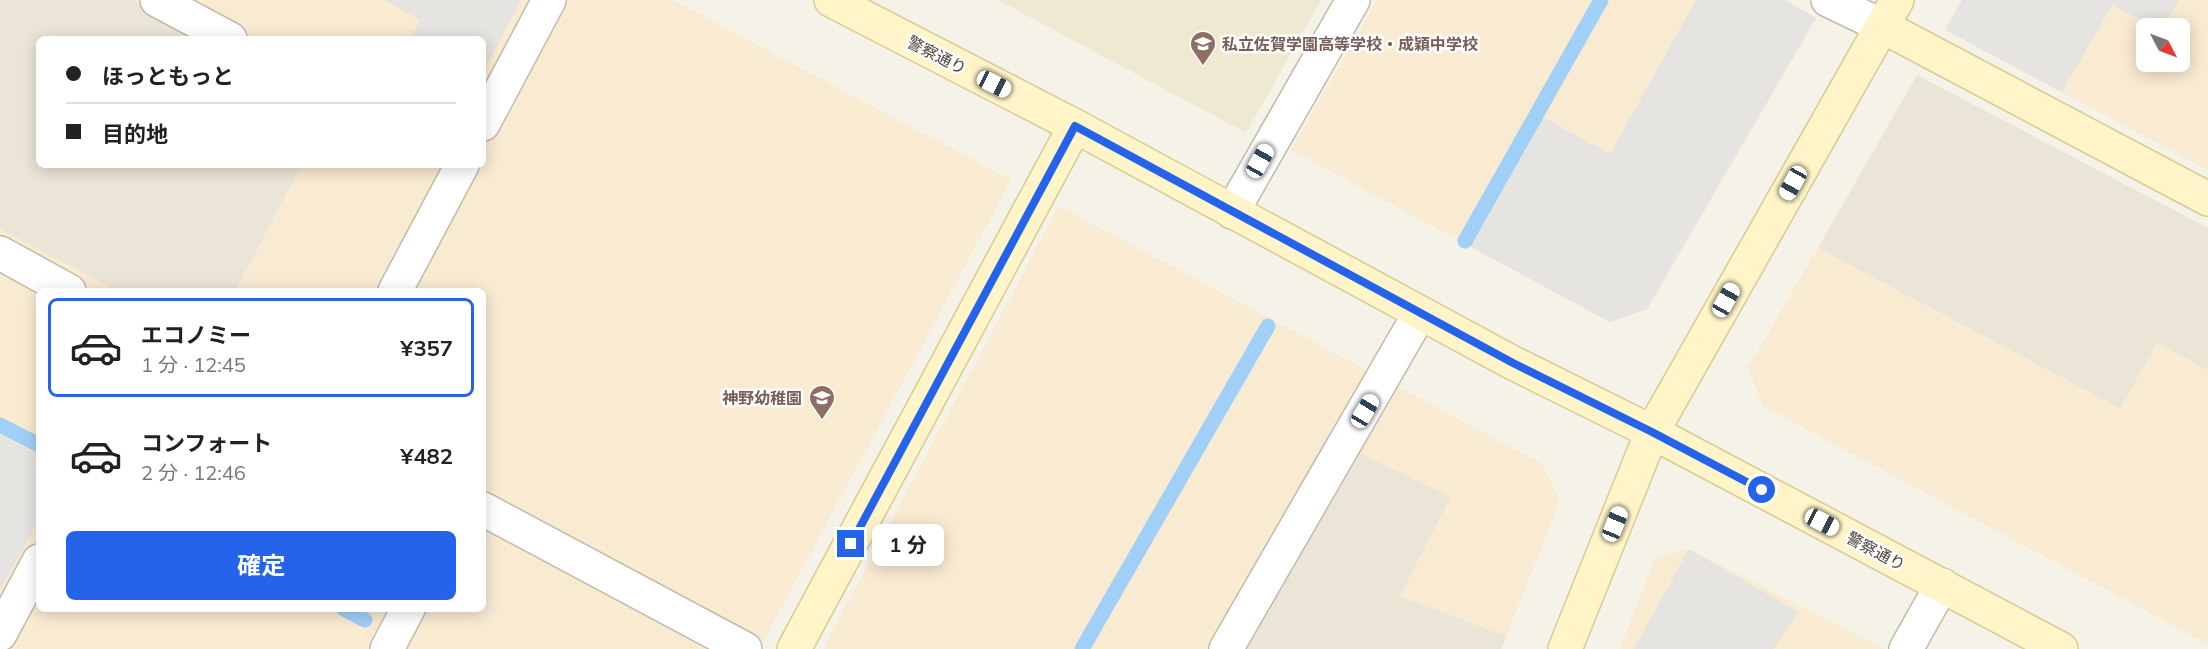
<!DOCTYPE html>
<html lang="ja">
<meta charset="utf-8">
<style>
:root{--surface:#fff;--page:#f2f2f2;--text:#222;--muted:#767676;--line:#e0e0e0;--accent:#2563eb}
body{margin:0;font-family:Mulish,"Noto Sans JP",sans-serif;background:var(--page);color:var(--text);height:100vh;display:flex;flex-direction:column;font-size:22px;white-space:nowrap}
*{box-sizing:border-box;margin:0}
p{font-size:20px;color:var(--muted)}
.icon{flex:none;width:33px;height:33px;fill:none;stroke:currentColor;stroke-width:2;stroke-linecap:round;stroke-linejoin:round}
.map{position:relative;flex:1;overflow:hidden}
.drawer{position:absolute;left:36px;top:288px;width:450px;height:324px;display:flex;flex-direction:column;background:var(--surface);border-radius:9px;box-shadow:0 3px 15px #0003}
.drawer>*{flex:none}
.hud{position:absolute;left:36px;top:36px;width:450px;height:132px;border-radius:9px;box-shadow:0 3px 15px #0003;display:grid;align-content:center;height:132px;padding:0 30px;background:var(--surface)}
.needle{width:39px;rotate:131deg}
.tools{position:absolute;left:2136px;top:18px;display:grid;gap:12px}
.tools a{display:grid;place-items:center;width:54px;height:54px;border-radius:9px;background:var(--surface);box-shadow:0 3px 15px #0003;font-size:30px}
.end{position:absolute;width:27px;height:27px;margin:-14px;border:8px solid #2563eb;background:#fff;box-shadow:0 0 0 3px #fff}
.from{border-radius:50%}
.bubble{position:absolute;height:42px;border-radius:9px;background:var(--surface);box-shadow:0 3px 15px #0003;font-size:20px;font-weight:700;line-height:42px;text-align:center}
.car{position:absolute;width:18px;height:36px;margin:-18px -9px;border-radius:8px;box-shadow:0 0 4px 2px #0007;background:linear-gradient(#fff 24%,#345 0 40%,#fff 0 76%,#345 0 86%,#fff 0)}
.hud b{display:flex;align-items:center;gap:21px;height:57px;font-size:22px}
.hud b+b{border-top:2px solid var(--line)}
.hud i{width:15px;height:15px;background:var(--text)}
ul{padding:10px 0 0;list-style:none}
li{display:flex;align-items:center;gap:18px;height:99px;margin:0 12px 9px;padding:0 18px;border:3px solid transparent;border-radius:9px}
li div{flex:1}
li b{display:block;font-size:22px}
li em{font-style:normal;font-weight:700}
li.on{border-color:var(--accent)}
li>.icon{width:54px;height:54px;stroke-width:1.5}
.action{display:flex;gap:12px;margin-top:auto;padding:12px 30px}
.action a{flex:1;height:69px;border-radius:9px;background:var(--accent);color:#fff;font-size:24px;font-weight:700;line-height:69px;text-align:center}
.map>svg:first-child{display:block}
.residential{fill:#eae5d6}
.commercial{fill:#f9ead2;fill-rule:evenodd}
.education{fill:#f0e9d1}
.parking{fill:#e6e4e0}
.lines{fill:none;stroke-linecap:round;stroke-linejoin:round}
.stream{stroke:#a0cff7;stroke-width:15}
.street-casing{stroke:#c2bbaa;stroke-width:36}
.secondary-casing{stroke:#d9ca94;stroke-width:36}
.street{stroke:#fff;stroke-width:33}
.secondary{stroke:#fff5c9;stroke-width:33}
.route{stroke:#2563eb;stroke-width:8}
.labels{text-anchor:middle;stroke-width:5;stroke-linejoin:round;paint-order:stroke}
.education-label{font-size:16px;font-weight:bold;fill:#785e54;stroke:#fff;text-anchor:start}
.street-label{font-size:16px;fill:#4a4336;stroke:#fff}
</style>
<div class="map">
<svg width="2208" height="649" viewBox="0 0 2208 649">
<rect width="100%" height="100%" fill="#f5f2e8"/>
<g class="residential">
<polygon points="0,0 133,0 206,39 39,39 39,165 302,165 235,291 117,291 0,229"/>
<polygon points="1917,75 2208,228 2208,370 2157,343 2121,409 1818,248"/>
<polygon points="1326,436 1451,497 1400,596 1506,636 1501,649 1207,649"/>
</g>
<g class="commercial">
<polygon points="133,0 673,0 1011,180 759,649 0,649 0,229 117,291 39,291 39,609 483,609 483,291 235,291 302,165 483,165 483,39 207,39"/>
<polygon points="1377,0 1785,0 1816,18 1647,309 1610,322 1291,150"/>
<path d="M1962 0H2208V170L1945 30ZM2146 28H2180V62H2146Z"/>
<polygon points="1059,206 1541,463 1560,500 1506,636 1400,596 1451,497 1326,437 1207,649 823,649"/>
<polygon points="1818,248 2120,409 2157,343 2208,370 2208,644 1763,406 1748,368"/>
<polygon points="1689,549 1885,649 1620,649 1655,558"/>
</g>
<polygon class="education" points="998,0 1321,0 1246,133"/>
<g class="parking">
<polygon points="384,0 521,0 483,73 483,39 410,39 420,20"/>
<polygon points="1696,0 1785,0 1816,18 1647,309 1610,322 1467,245 1539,115 1610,154"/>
<polygon points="1962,0 2179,0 2162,28 2157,28 2112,5 2062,92 1945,30"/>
<polygon points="0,434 39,455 39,519 0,591"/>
<polygon points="1689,549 1798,612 1773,649 1634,649"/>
</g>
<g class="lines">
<g class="stream">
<polyline points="1465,241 1601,0"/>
<polyline points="0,425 39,445"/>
<polyline points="344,609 365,620"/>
<polyline points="1082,649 1268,326"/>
</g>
<defs>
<g id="street">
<polyline points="157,0 230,39"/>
<polyline points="1828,0 1882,26"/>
<polyline points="483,124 549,0"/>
<polyline points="1232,212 1353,0"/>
<polyline points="0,253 69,291"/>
<polyline points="395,291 462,165"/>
<polyline points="483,509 745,649"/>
<polyline points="0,634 39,561"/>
<polyline points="387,649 408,609"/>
<polyline points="1226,649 1420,313"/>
<polyline points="1906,649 1942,585"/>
</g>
<g id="secondary">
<polyline points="831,0 1075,126 1513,363 1652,432 2061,649"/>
<polyline points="1882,26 2208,199"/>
<polyline points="794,649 1075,126"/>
<polyline points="1565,649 1652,432 1897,0"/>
</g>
</defs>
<use href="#street" class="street-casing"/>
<use href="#secondary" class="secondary-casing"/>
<use href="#street" class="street"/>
<use href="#secondary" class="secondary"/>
</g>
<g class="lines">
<polyline class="route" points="851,544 1075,126 1513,363 1652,432 1762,490"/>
</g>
<defs>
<symbol id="school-pin" viewBox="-11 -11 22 30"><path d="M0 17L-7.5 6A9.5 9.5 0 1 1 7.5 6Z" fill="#8d6e63" stroke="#fff"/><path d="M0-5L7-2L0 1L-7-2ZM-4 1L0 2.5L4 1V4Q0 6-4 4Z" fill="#fff"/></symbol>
</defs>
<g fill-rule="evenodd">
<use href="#school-pin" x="1188" y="29" width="30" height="40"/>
<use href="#school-pin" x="807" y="383" width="30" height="40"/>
</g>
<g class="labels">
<g class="education-label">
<text x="1222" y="50">私立佐賀学園高等学校・成穎中学校</text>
<text x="802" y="404" text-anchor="end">神野幼稚園</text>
</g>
<g class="street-label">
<text transform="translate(937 55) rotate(27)" y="6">警察通り</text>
<text transform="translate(1876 551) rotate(28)" y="6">警察通り</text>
</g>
</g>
</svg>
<div class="tools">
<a><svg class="needle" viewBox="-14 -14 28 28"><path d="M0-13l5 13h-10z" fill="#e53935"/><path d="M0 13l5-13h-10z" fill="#767676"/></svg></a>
</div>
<i class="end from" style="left:1762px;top:490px"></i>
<i class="end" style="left:851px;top:544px"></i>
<div class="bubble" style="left:872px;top:524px;width:72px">1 分</div>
<i class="car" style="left:994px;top:84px;rotate:117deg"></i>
<i class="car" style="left:1260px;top:161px;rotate:29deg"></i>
<i class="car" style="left:1793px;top:183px;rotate:209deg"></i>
<i class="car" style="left:1726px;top:300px;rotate:29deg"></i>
<i class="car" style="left:1365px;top:411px;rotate:31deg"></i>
<i class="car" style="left:1822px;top:522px;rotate:118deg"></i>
<i class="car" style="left:1615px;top:524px;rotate:22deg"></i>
<div class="hud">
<b><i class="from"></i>ほっともっと</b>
<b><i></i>目的地</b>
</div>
<section class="drawer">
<ul>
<li class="on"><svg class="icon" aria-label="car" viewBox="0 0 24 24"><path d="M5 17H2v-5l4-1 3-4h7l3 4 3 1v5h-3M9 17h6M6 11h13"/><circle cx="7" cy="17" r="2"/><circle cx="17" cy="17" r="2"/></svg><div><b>エコノミー</b><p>1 分 · 12:45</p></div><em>¥357</em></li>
<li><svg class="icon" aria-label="car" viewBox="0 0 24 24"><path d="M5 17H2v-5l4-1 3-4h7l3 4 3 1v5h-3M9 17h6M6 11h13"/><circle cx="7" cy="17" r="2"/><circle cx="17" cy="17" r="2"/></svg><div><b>コンフォート</b><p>2 分 · 12:46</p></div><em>¥482</em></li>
</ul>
<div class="action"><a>確定</a></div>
</section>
</div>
